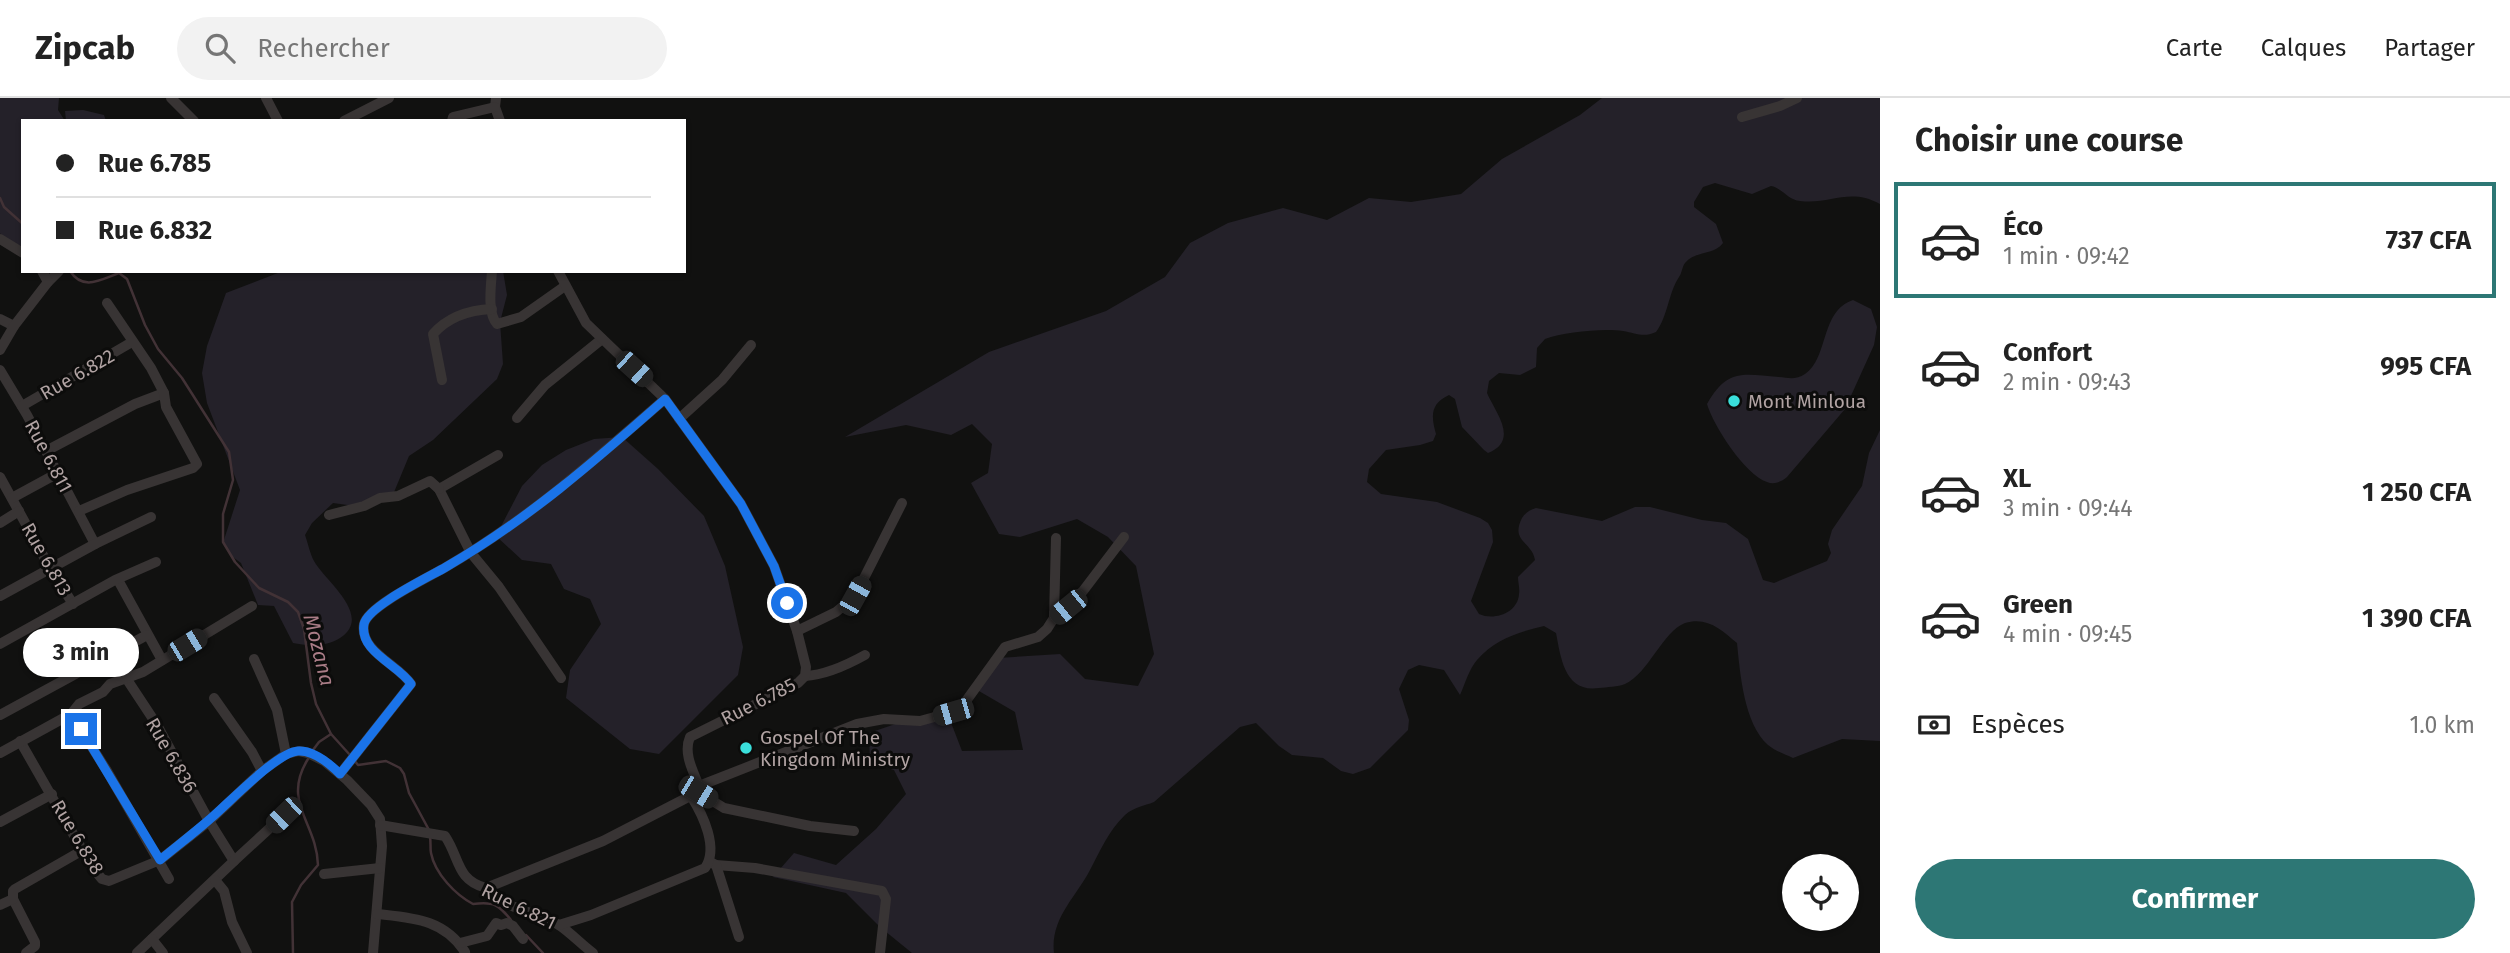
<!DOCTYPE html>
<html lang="fr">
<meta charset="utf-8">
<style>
:root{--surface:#fff;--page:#f2f2f2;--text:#222;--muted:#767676;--line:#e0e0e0;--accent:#2d7775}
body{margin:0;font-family:"Fira Sans",sans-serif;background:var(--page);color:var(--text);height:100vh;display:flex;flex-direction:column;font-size:26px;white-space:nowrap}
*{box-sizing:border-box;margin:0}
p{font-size:23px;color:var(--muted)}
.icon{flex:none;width:38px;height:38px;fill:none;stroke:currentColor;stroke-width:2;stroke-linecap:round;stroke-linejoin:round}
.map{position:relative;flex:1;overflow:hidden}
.drawer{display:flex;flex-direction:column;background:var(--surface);width:630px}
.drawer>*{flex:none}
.banner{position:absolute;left:21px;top:21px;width:665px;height:154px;border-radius:0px;box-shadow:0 2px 5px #0004;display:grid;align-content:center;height:154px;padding:0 35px;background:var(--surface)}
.fabs{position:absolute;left:1782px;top:756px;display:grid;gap:14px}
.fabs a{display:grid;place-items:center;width:77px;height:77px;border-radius:50%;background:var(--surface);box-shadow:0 2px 5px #0004;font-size:35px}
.end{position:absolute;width:32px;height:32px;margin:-16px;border:9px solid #1a73e8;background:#fff;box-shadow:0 0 0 4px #fff}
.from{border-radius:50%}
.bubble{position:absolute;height:49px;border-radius:24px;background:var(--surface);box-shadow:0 2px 5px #0004;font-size:23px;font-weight:700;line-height:49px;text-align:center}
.car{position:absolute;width:21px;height:42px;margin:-21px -10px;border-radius:9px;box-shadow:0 0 5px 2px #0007;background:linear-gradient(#222 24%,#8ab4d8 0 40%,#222 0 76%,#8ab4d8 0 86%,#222 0)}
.banner b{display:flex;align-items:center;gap:24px;height:66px;font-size:26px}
.banner b+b{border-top:2px solid var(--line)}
.banner i{width:18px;height:18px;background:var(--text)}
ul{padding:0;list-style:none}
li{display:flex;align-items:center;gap:21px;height:116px;margin:0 14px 10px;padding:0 21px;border:4px solid transparent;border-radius:0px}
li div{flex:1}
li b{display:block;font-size:26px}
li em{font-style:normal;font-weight:700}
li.current{border-color:var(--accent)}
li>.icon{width:63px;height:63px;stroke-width:1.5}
h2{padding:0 35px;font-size:32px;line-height:84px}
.pay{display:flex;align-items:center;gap:18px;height:77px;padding:0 35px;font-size:26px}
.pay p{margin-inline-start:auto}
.primary-button{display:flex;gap:14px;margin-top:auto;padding:14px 35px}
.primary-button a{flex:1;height:80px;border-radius:42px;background:var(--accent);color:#fff;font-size:28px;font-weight:700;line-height:80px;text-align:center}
header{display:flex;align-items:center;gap:42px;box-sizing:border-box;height:98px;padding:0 35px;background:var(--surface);border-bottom:2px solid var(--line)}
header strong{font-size:33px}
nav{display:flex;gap:38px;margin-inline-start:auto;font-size:24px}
.search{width:490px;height:63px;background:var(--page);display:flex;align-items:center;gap:18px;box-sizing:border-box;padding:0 24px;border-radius:38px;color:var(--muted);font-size:26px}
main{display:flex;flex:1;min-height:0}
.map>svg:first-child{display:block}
.green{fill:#242129}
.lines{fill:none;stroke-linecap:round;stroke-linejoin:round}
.stream{stroke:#423236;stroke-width:2.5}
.minor{stroke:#383434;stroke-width:10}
.route{stroke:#1a73e8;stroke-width:9}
.poi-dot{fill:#3adfdb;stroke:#0c0c0b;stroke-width:2.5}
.labels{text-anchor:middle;stroke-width:6;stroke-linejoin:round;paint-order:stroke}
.street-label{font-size:19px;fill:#b1a3a3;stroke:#0c0c0b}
.poi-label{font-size:19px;fill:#b1a3a3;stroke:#0c0c0b;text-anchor:start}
.water-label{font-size:21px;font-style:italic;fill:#a97c86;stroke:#0c0c0b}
</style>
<header>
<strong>Zipcab</strong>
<div class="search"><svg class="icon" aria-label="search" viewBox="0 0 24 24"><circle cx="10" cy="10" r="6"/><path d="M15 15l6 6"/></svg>Rechercher</div>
<nav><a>Carte</a><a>Calques</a><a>Partager</a></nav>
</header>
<main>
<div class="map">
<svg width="1880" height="855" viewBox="0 0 1880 855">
<rect width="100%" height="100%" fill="#111110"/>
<g class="green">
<polygon points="0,0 59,0 58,12 65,23 23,23 23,149 2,139 0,135"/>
<path d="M1602 0H1880V106C1849 89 1830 107 1800 103 1788 102 1782 90 1771 88L1752 96 1715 85 1703 89 1694 104V109L1716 126 1723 145C1713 158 1696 152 1685 165 1682 169 1682 175 1679 179 1668 196 1668 218 1656 234 1643 240 1636 235 1623 233 1603 230 1564 234 1545 241L1537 250 1536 269 1520 277 1499 275 1489 283 1487 295C1495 314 1520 342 1488 355L1484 352 1462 329 1455 301 1449 297C1430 306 1431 318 1436 336L1433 343 1420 347 1386 352 1369 371 1367 384 1381 396 1437 404 1480 420 1488 425 1492 432 1493 444 1471 503 1479 516C1494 523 1518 515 1519 496 1520 490 1518 485 1518 479L1535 462C1532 443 1510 444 1522 420 1526 414 1530 412 1536 410L1602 423 1635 409H1650L1702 422 1726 425 1748 441 1763 482 1774 485 1827 463 1831 455 1828 446 1832 432 1862 388 1869 355 1880 332V643L1842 641 1793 660C1785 656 1775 653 1768 647 1744 626 1740 575 1737 545 1722 532 1707 518 1685 525 1663 533 1648 576 1625 586 1618 589 1607 589 1599 590 1565 595 1561 561 1556 535L1544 528C1519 534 1495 541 1477 562 1469 571 1465 586 1460 597L1444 572 1419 567 1408 572 1399 591 1409 622 1408 632 1370 670 1353 676 1341 673 1323 660 1292 657 1279 648 1256 625 1240 629 1154 704C1144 708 1134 709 1125 717 1109 732 1100 753 1090 772 1076 799 1050 821 1054 855H912L880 829 846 795 773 779 794 755 836 767 876 731 906 696 894 672 870 665 869 635 910 621 950 622 962 653 1023 652 1015 614 972 589 998 560 1060 556 1085 581 1138 588 1154 556 1136 468 1108 439 1077 421 1020 439 999 436 971 385 988 375 992 346 972 326 951 337 906 327 845 339 989 254 1106 213 1165 179 1190 145 1228 125 1283 110 1327 122 1369 100 1411 104 1461 96 1502 61 1580 17Z"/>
<polygon points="83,12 104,17 106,23 66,23 65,13"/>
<path d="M283 173H503L507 197 500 224 503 266 497 281 433 342 409 358 392 399 362 409 333 405 312 425 305 437C308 445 310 456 314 463 325 483 374 518 340 540 327 549 307 548 293 545L274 508 258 507 241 465 230 457 223 445 240 392 207 305 202 275 207 248 226 195Z"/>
<path d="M1853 202 1871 211 1877 229 1874 247 1845 311 1787 379C1781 384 1774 387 1767 384 1745 377 1713 327 1707 306 1727 270 1743 276 1779 279 1789 280 1796 282 1805 276 1829 260 1820 213 1853 202Z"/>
<polygon points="622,339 658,371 704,418 725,468 743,549 738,577 659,656 630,651 566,600 570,572 601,526 590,501 564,491 551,466 522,462 496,438 522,388 542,367 566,352 594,341"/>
</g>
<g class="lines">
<g class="stream">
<polyline points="0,100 4,109 23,126"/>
<path d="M70 173C83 193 100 182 119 175L127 181 145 227 158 251 182 280 229 354 233 382 223 416V444L235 464 259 490 288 504 298 514 304 531 311 585 316 606 331 636 350 657"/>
<polyline points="313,652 319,644 331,636"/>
<polyline points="354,662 358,667 386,663 400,670 404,676 409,695 429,732"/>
<path d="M430 739C431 744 430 750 431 755 435 776 456 797 473 806 494 803 499 807 511 822"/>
<polyline points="526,837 543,855"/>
<path d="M293 855 292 804 301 787 318 767C317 725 281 704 308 661"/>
</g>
<g class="minor">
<polyline points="171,0 194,23"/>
<polyline points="266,0 278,23"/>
<polyline points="496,0 495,9 500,23"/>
<polyline points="1742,19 1780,8 1797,0"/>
<polyline points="344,23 389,0"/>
<polyline points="452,23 453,19 495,9"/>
<polyline points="0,141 23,155"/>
<path d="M492 173C491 188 487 215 497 226L521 219 565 188"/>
<polyline points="48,184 59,173"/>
<polyline points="0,221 14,228"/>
<polyline points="0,252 14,228 48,184 42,173"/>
<polyline points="0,272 27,317 95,446"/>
<path d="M442 282 433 236C449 218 469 212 492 211"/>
<polyline points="22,308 132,244"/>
<polyline points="517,320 545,287 602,241"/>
<polyline points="679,321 722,282 751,247"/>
<polyline points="46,353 135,306 164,295"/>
<polyline points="498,357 439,391 471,455 499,489 561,580"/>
<polyline points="0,379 50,470 73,506"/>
<polyline points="12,400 58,375"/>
<polyline points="79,413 127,392 193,370 197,366 166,309 164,295 151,270 107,205"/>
<polyline points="329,417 364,408 380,400 398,398 430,383 439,391"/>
<polyline points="0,425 19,413"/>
<polyline points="118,482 162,562"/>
<polyline points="0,498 95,446 151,419"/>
<polyline points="1054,520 1083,493 1124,439"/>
<polyline points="797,533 836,514 855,498 902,405"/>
<polyline points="0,546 115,482 156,464"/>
<polyline points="254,561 277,612 286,656"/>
<path d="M805 578C826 577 847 567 865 557"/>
<polyline points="126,580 157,627 209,723 234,763 137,855"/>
<polyline points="214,600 252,654 262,673"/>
<polyline points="71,616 107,673 169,781"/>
<polyline points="0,617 147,537"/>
<polyline points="20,643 92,769 102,781 109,783 160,762 209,723 262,673 286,656 299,653 308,655 324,663 347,682 371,707 380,721 382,748 373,855"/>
<polyline points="0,655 71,616 79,606 103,594 110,586 143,574 252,508"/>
<path d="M340 676 411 586C399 567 359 553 364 526 368 508 429 479 446 469 526 423 595 362 665 301"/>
<polyline points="699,688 857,626 884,621 920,623 953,614 966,603 1005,549 1038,539 1047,531 1054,520 1056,440"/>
<polyline points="698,694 724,710 810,728 854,733"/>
<polyline points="0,724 52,696"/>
<path d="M380 727 445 738C460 760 456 782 486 790 499 809 539 815 559 827 571 835 582 847 593 855"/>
<polyline points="234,763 284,717"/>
<polyline points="710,764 716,767 755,770 882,793 886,801 880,855"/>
<polyline points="716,767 739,839"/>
<polyline points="324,776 380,770"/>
<polyline points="215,782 224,793 232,824 247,855"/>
<path d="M486 790 603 743 698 694 699 688C693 673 683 655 690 639L798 585 805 578 806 569 797 533 774 468 741 406 665 301 586 225 558 173"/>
<polyline points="13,801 35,844 35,848 26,855"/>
<polyline points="0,807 13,801 13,793 15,791 83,752"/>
<path d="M377 816C413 820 444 821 465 854L464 855"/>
<path d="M559 827 591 817 705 770C719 750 703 717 691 698"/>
<polyline points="152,841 163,855"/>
<polyline points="460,845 487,838 496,825 501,827 507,825 513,828 523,841"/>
</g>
</g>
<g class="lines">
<path class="route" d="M81 631 160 762C177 748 194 735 210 721 228 706 277 654 298 653 313 652 330 666 340 676L411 586C399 567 359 554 364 526 368 508 429 479 446 469 526 423 596 362 665 301L741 406 774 468 787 505"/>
</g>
<g class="poi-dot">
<circle cx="1734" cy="303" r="7"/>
<circle cx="746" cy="650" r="7"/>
</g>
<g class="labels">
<g class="street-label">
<text transform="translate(77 276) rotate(-30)" y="7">Rue 6.822</text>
<text transform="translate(49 358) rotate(62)" y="7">Rue 6.811</text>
<text transform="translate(47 461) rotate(60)" y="7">Rue 6.813</text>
<text transform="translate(758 603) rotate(-27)" y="7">Rue 6.785</text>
<text transform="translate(172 657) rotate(60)" y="7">Rue 6.836</text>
<text transform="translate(78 739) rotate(59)" y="7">Rue 6.838</text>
<text transform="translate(519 808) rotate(26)" y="7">Rue 6.821</text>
</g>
<g class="poi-label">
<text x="1748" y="310">Mont Minloua</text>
<text x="760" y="646">Gospel Of The<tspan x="760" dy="22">Kingdom Ministry</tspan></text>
</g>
<g class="water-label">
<text transform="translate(319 552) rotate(76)" y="7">Mozana</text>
</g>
</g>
</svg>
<div class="fabs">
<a><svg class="icon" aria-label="locate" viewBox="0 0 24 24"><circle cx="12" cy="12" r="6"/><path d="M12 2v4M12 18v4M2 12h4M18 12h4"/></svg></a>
</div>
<i class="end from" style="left:787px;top:505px"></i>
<i class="end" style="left:81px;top:631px"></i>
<div class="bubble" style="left:23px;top:530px;width:116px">3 min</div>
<i class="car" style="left:634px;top:271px;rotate:132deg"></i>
<i class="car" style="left:855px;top:498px;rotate:29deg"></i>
<i class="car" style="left:1068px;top:509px;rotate:231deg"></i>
<i class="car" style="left:187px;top:547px;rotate:59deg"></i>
<i class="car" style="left:953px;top:614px;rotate:254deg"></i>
<i class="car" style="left:698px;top:694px;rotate:121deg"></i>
<i class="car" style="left:284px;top:717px;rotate:226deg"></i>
<div class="banner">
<b><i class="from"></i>Rue 6.785</b>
<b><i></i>Rue 6.832</b>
</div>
</div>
<section class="drawer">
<h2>Choisir une course</h2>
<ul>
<li class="current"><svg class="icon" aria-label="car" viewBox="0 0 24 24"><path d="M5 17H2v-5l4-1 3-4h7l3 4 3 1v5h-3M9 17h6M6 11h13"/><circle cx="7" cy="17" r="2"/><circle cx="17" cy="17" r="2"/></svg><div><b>Éco</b><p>1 min · 09:42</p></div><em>737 CFA</em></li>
<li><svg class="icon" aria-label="car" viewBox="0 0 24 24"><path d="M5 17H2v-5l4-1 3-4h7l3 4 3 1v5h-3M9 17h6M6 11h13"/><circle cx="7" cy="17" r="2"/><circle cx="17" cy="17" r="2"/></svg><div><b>Confort</b><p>2 min · 09:43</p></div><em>995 CFA</em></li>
<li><svg class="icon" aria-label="car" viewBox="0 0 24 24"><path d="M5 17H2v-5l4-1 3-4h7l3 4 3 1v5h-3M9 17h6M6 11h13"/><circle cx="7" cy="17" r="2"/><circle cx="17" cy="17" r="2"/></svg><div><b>XL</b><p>3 min · 09:44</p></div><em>1 250 CFA</em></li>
<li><svg class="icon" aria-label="car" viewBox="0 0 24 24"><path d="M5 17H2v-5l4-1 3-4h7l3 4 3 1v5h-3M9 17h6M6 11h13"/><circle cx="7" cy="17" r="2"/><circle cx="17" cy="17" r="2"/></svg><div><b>Green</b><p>4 min · 09:45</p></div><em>1 390 CFA</em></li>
</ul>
<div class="pay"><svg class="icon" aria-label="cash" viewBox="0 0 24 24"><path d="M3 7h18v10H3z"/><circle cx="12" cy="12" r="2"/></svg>Espèces<p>1.0 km</p></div>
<div class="primary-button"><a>Confirmer</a></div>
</section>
</main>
